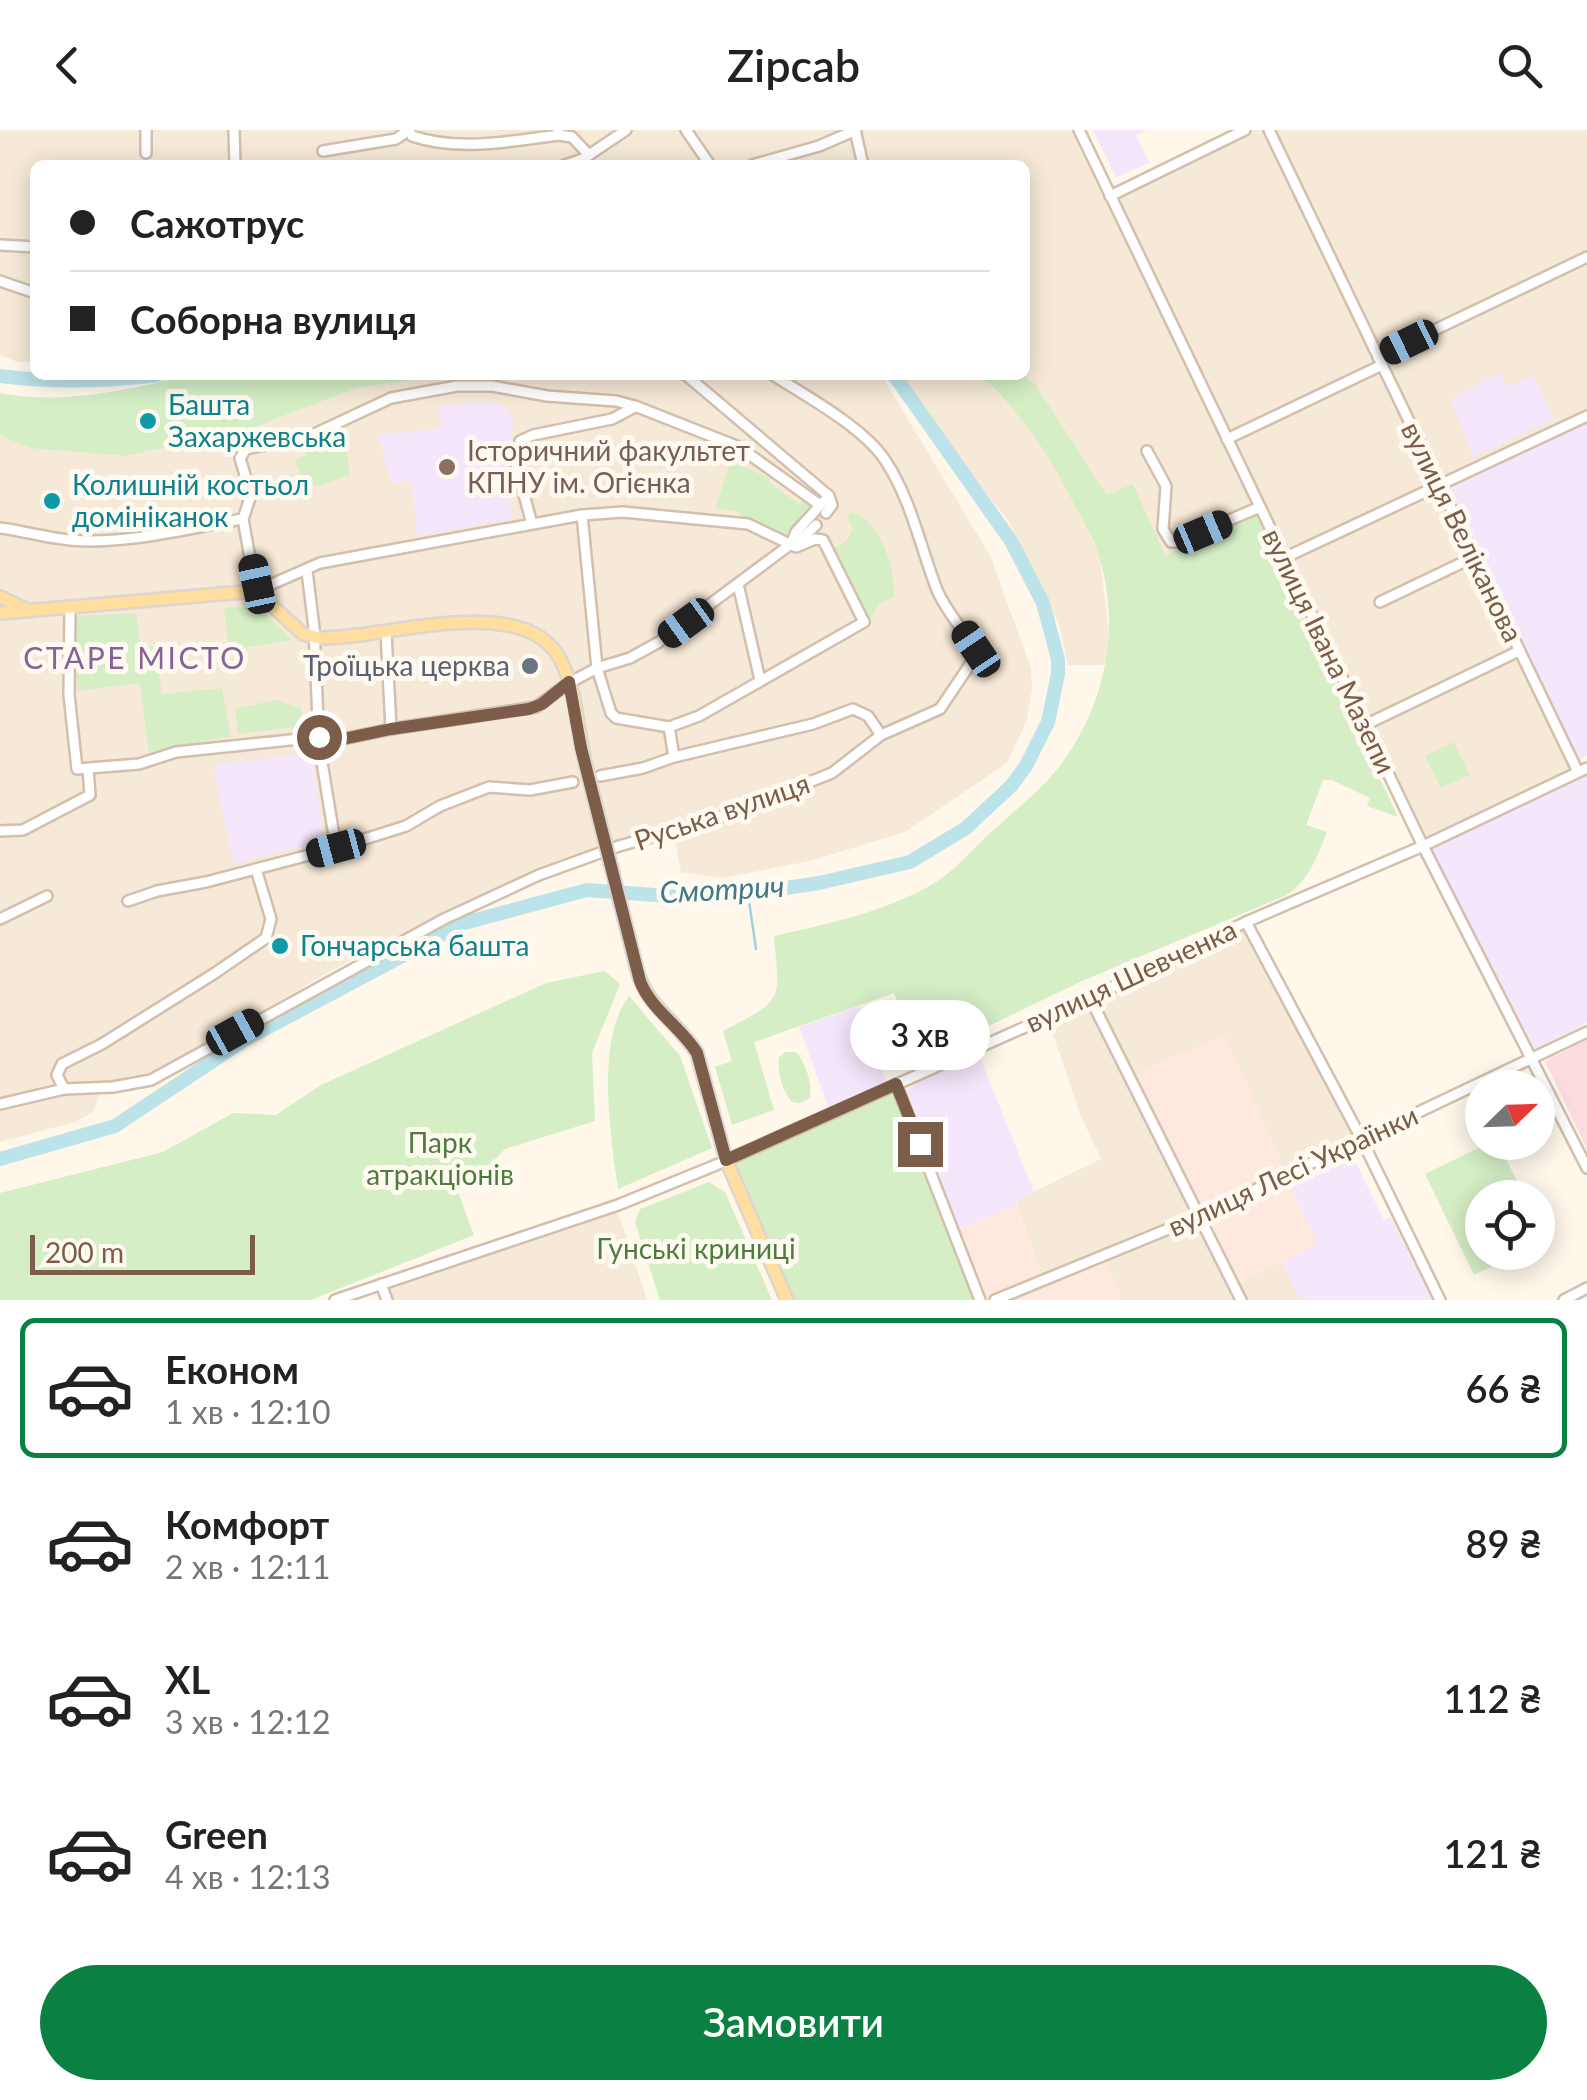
<!DOCTYPE html>
<html lang="uk">
<meta charset="utf-8">
<style>
:root{--surface:#fff;--page:#f6f6f6;--text:#222;--muted:#767676;--line:#e0e0e0;--accent:#0b8043}
body{margin:0;font-family:Lato,sans-serif;background:var(--page);color:var(--text);height:100vh;display:flex;flex-direction:column;font-size:38px;white-space:nowrap}
*{box-sizing:border-box;margin:0}
p{font-size:32px;color:var(--muted)}
.icon{flex:none;width:55px;height:55px;fill:none;stroke:currentColor;stroke-width:2;stroke-linecap:round;stroke-linejoin:round}
.map{position:relative;height:1170px;overflow:hidden}
.sheet{display:flex;flex-direction:column;background:var(--surface);flex:1}
.sheet>*{flex:none}
.banner{position:absolute;left:30px;top:30px;width:1000px;height:220px;border-radius:15px;box-shadow:0 5px 25px #0003;display:grid;align-content:center;height:220px;padding:0 40px;background:var(--surface)}
.needle{width:65px;rotate:67deg}
.controls{position:absolute;left:1465px;top:940px;display:grid;gap:20px}
.controls a{display:grid;place-items:center;width:90px;height:90px;border-radius:50%;background:var(--surface);box-shadow:0 5px 25px #0003;font-size:50px}
.scale{position:absolute;left:30px;bottom:25px;width:225px;box-sizing:border-box;padding-left:10px;border:5px solid #7b5d4a;border-top:0;font-size:28px;line-height:35px;white-space:nowrap;color:#7b5d4a;-webkit-text-stroke:8px #fffaf1;paint-order:stroke}
.end{position:absolute;width:45px;height:45px;margin:-22px;border:12px solid #7b5d4a;background:#fff;box-shadow:0 0 0 5px #fff}
.from{border-radius:50%}
.bubble{position:absolute;height:70px;border-radius:35px;background:var(--surface);box-shadow:0 5px 25px #0003;font-size:32px;font-weight:600;line-height:70px;text-align:center}
.car{position:absolute;width:30px;height:60px;margin:-30px -15px;border-radius:12px;box-shadow:0 0 8px 2px #0007;background:linear-gradient(#222 24%,#8ab4d8 0 40%,#222 0 76%,#8ab4d8 0 86%,#222 0)}
.banner b{display:flex;align-items:center;gap:35px;height:95px;font-size:38px}
.banner b+b{border-top:2px solid var(--line)}
.banner i{width:25px;height:25px;background:var(--text)}
ul{padding:18px 0 0;list-style:none}
li{display:flex;align-items:center;gap:30px;height:140px;margin:0 20px 15px;padding:0 20px;border:5px solid transparent;border-radius:15px}
li div{flex:1}
li b{display:block;font-size:38px}
li em{font-style:normal;font-weight:600}
li.current{border-color:var(--accent)}
li>.icon{width:90px;height:90px;stroke-width:1.5}
.cta{display:flex;gap:20px;margin-top:auto;padding:20px 40px}
.cta a{flex:1;height:115px;border-radius:60px;background:var(--accent);color:#fff;font-size:40px;font-weight:600;line-height:115px;text-align:center}
header{display:flex;justify-content:space-between;align-items:center;height:130px;padding:0 40px;background:var(--surface);font-size:45px;font-weight:600}
.map>svg:first-child{display:block}
.residential{fill:#f6e9d7}
.commercial{fill:#ffe8dd}
.education{fill:#f4e6fb}
.medical{fill:#fcdcdf}
.green{fill:#d5eec6}
.lines{fill:none;stroke-linecap:round;stroke-linejoin:round}
.stream{stroke:#a1d1dc;stroke-width:2.5}
.river{stroke:#bce2ea;stroke-width:14}
.minor-casing{stroke:#d2bfad;stroke-width:14}
.major-casing{stroke:#ddd5d0;stroke-width:16}
.minor{stroke:#fff;stroke-width:9}
.major{stroke:#ffde9f;stroke-width:11}
.major-bridge-casing{stroke:#ddd5d0;stroke-width:16;stroke-linecap:butt}
.major-bridge{stroke:#ffde9f;stroke-width:11}
.route{stroke:#7b5d4a;stroke-width:12}
.culture-dot{fill:#0f9aa8;stroke:#fffaf1;stroke-width:4}
.education-dot{fill:#8d6e63;stroke:#fffaf1;stroke-width:4}
.worship-dot{fill:#6b7280;stroke:#fffaf1;stroke-width:4}
.labels{text-anchor:middle;stroke-width:10;stroke-linejoin:round;paint-order:stroke}
.culture-label{font-size:28px;fill:#0d838f;stroke:#fffaf1;text-anchor:start}
.education-label{font-size:28px;fill:#785e54;stroke:#fffaf1;text-anchor:start}
.street-label{font-size:28px;fill:#7b5d4a;stroke:#fffaf1}
.worship-label{font-size:28px;fill:#5b616d;stroke:#fffaf1;text-anchor:end}
.park-label{font-size:28px;fill:#4e7c3e;stroke:#fffaf1}
.neighbourhood-label{font-size:30px;letter-spacing:2.5px;fill:#876297;stroke:#fffaf1}
.water-label{font-size:30px;font-style:italic;fill:#3f7a89;stroke:#fffaf1}
</style>
<header><svg class="icon" aria-label="back" viewBox="0 0 24 24"><path d="M15 5l-7 7 7 7"/></svg>Zipcab<svg class="icon" aria-label="search" viewBox="0 0 24 24"><circle cx="10" cy="10" r="6"/><path d="M15 15l6 6"/></svg></header>
<div class="map">
<svg width="1587" height="1170" viewBox="0 0 1587 1170">
<rect width="100%" height="100%" fill="#fef7ea"/>
<g class="residential">
<polygon points="0,0 1071,0 1257,384 1165,425 1133,355 1108,366 1035,255 1024,245 1025,35 35,35 35,232 18,232 0,225"/>
<polygon points="1254,0 1264,0 1573,641 1425,711 1116,68"/>
<polygon points="1272,0 1587,0 1587,281 1441,351"/>
<polygon points="515,245 881,245 990,425 1031,538 1032,559 1027,590 1007,633 905,702 810,731 722,748 681,742 673,701 564,730 390,810 324,845 148,948 100,964 93,982 75,992 0,1012 0,305 29,318 199,309 257,296 357,258 441,246 513,249"/>
<polygon points="901,245 979,245 1028,294 1047,321 1073,367 1100,427 1110,516 1104,535 1068,535 1059,494 1008,390 951,320"/>
<polygon points="1242,800 1248,802 1352,1001 1353,1009 1286,1042 1224,905 1133,945 1100,876 1102,868"/>
<polygon points="1087,875 1193,1083 1043,1149 1015,1071 1101,1029 1080,984 1049,893"/>
<polygon points="609,1081 615,1081 619,1085 647,1170 390,1170 386,1156"/>
<polygon points="1192,1096 1198,1098 1233,1170 1123,1170 1105,1130"/>
<polygon points="1282,1132 1301,1170 1247,1170 1239,1153"/>
</g>
<g class="commercial">
<polygon points="1224,904 1286,1042 1206,1080 1200,1078 1133,945"/>
<polygon points="1287,1051 1319,1114 1239,1153 1211,1092 1213,1087"/>
<polygon points="1016,1076 1043,1149 990,1170 981,1162 957,1100"/>
<polygon points="1105,1130 1123,1170 1007,1170"/>
</g>
<g class="education">
<polygon points="1093,0 1145,0 1136,5 1150,33 1116,47"/>
<polygon points="1500,243 1506,253 1512,255 1533,246 1554,289 1472,327 1451,269"/>
<polygon points="486,271 507,277 514,293 506,329 512,389 417,406 411,352 391,353 378,305 441,298 439,275"/>
<polygon points="1587,291 1587,626 1579,630 1448,357"/>
<polygon points="313,622 323,712 233,733 213,635"/>
<polygon points="1587,646 1587,893 1535,919 1430,718"/>
<polygon points="859,876 887,954 829,979 799,897"/>
<polygon points="979,925 1034,1062 1015,1071 1016,1076 957,1100 906,968 907,961 918,951"/>
<polygon points="1353,1027 1384,1090 1391,1087 1432,1170 1301,1170 1282,1132 1318,1114 1291,1058"/>
</g>
<polygon class="medical" points="1587,910 1587,1019 1545,931"/>
<g class="green">
<path d="M192 245H515L514 249 441 246 357 258 257 296 126 326 29 318 0 305V263C64 276 129 259 192 245Z"/>
<path d="M979 245H1024L1035 254 1107 365 1133 354 1165 425 1257 384 1398 687 1367 676 1370 668 1332 650H1323L1306 695 1327 702C1317 727 1310 748 1287 765L1082 851 922 928 894 863 754 912 774 980 732 995 715 937 732 931 723 901C784 869 780 873 774 806 827 794 885 782 933 754 953 742 972 720 989 704 1008 687 1028 670 1046 652 1105 589 1126 493 1094 412 1060 346 1036 295 979 245Z"/>
<polygon points="342,294 350,345 314,357 310,347 301,348 295,329 307,325 303,311"/>
<polygon points="730,331 769,348 768,352 800,374 805,368 813,375 784,408 776,410 735,381 716,378"/>
<path d="M852 382C882 391 895 439 894 467L878 474 868 493 832 419 846 411 853 399 847 386Z"/>
<polygon points="256,475 292,510 229,520 224,478"/>
<polygon points="136,483 141,517 156,516 162,564 222,558 231,606 149,622 140,553 77,561 76,486"/>
<polygon points="276,570 301,578 303,596 238,604 235,579"/>
<polygon points="1454,612 1469,645 1441,658 1425,626"/>
<polygon points="605,841 620,854 592,923 595,991 505,1019 478,1048 457,1059 474,1105 311,1170 0,1170 0,1063 163,1022 233,983 276,985 321,955 546,853"/>
<path d="M629 866 680 926 712 1018 618 1059C611 1008 595 910 629 866Z"/>
<path d="M786 922H796C806 934 812 952 810 968L800 973 792 972C782 960 777 942 779 927Z"/>
<polygon points="896,954 980,1170 787,1170 726,1030"/>
<polygon points="1489,1013 1498,1013 1525,1067 1482,1068 1482,1122 1521,1123 1474,1145 1425,1044"/>
<polygon points="709,1052 725,1062 772,1170 660,1170 635,1092 640,1079"/>
</g>
<g class="lines">
<polyline class="stream" points="748,764 756,819"/>
<g class="river">
<path d="M0 246C54 253 103 252 157 245"/>
<polyline points="0,1029 115,996 246,909 464,793 587,760 696,768 741,765 819,753 910,732 966,698 1011,656 1026,636 1048,592 1058,544 1058,529 1043,473 1011,411 894,245"/>
</g>
<defs>
<g id="minor">
<polyline points="146,0 146,23"/>
<polyline points="234,0 235,35"/>
<polyline points="686,0 710,35"/>
<polyline points="855,0 863,35"/>
<polyline points="1079,0 1423,716 1587,1038"/>
<polyline points="1269,0 1578,642"/>
<polyline points="559,5 572,7 589,25"/>
<path d="M323 21 396 9 409 0 412 6C460 22 510 11 559 5L558 0"/>
<polyline points="565,35 583,29 626,0"/>
<polyline points="752,35 819,16 856,0"/>
<polyline points="1110,66 1245,0"/>
<polyline points="0,115 35,117"/>
<polyline points="0,151 35,163"/>
<polyline points="1378,227 1587,127"/>
<polyline points="686,245 829,366"/>
<polyline points="1227,309 1382,235"/>
<polyline points="1147,321 1166,356 1163,399 1171,412 1177,412 1260,377"/>
<polyline points="826,383 832,375 829,366"/>
<polyline points="582,385 597,538 611,583 616,588 669,597 699,586 864,492 823,410 815,409 796,417 748,394 623,382 582,385 320,433 256,461 243,389 251,365 240,328 246,319 312,305 391,268 457,256 492,256 547,266 616,271 635,276 739,317 820,375"/>
<polyline points="532,394 515,331 520,311 533,305 612,289 635,277"/>
<path d="M0 398C23 401 48 408 70 410 127 415 188 398 243 389"/>
<polyline points="791,414 796,402 824,371"/>
<polyline points="1284,428 1587,286"/>
<polyline points="307,441 314,498 319,614 336,718"/>
<polyline points="738,454 760,550"/>
<polyline points="1380,472 1474,427"/>
<polyline points="70,479 69,565 77,639 139,634 176,622 319,607"/>
<polyline points="386,502 391,599"/>
<polyline points="1365,595 1519,521"/>
<polyline points="669,597 674,627 813,594 853,579 868,586 881,605"/>
<polyline points="319,614 391,599 536,577 569,553 597,538 630,528 659,512 791,414 796,414 816,395"/>
<polyline points="600,646 643,638 674,627"/>
<polyline points="0,701 23,700 90,665 88,639"/>
<polyline points="128,771 157,761 206,752 336,718 406,696 440,676 489,657 530,660 573,652"/>
<polyline points="0,789 47,766"/>
<polyline points="1246,792 1362,1010 1440,1170"/>
<polyline points="1090,868 1241,1170"/>
<polyline points="896,954 980,1170"/>
<polyline points="64,959 57,945 62,934 102,914 215,843 266,808 271,789 256,739"/>
<path d="M0 974 64 959 113 957 151 950 444 789 539 745 619 716 713 690 832 643 881 605 940 579 973 530 976 519C963 500 946 481 937 460 920 416 911 369 885 330 863 297 806 266 773 245"/>
<polyline points="381,1154 387,1170"/>
<polyline points="335,1170 618,1075 716,1035 1090,868 1246,792 1423,716 1587,638"/>
<polyline points="995,1170 1200,1086 1587,902"/>
<polyline points="1564,1170 1587,1158"/>
</g>
<g id="major">
<polyline points="0,467 30,481"/>
<path d="M0 483 256 461 303 504 320 508C382 510 526 459 561 531 577 562 577 602 586 636"/>
<path d="M637 840C647 877 677 891 697 923L726 1030 787 1170"/>
</g>
</defs>
<use href="#minor" class="minor-casing"/>
<use href="#major" class="major-casing"/>
<use href="#minor" class="minor"/>
<use href="#major" class="major"/>
<defs>
<polyline id="major-bridge" points="586,636 637,840"/>
</defs>
<use href="#major-bridge" class="major-bridge-casing"/>
<use href="#major-bridge" class="major-bridge"/>
</g>
<g class="lines">
<path class="route" d="M319 607V614L391 599 529 579 542 574 569 552 581 618 640 851C651 880 681 897 697 923L726 1030 896 954 920 1014"/>
</g>
<g class="culture-dot">
<circle cx="148" cy="291" r="10"/>
<circle cx="52" cy="371" r="10"/>
<circle cx="280" cy="816" r="10"/>
</g>
<circle class="education-dot" cx="447" cy="337" r="10"/>
<circle class="worship-dot" cx="530" cy="536" r="10"/>
<g class="labels">
<g class="culture-label">
<text x="168" y="285">Башта<tspan x="168" dy="32">Захаржевська</tspan></text>
<text x="72" y="365">Колишній костьол<tspan x="72" dy="32">домініканок</tspan></text>
<text x="300" y="826">Гончарська башта</text>
</g>
<g class="education-label">
<text x="467" y="331">Історичний факультет<tspan x="467" dy="32">КПНУ ім. Огієнка</tspan></text>
</g>
<g class="street-label">
<text transform="translate(1462 402) rotate(64)" y="10">вулиця Веліканова</text>
<text transform="translate(1329 521) rotate(64)" y="10">вулиця Івана Мазепи</text>
<text transform="translate(722 682) rotate(-19)" y="10">Руська вулиця</text>
<text transform="translate(1131 846) rotate(-25)" y="10">вулиця Шевченка</text>
<text transform="translate(1293 1041) rotate(-25)" y="10">вулиця Лесі Українки</text>
</g>
<g class="worship-label">
<text x="510" y="546">Троїцька церква</text>
</g>
<g class="park-label">
<text x="440" y="1023">Парк<tspan x="440" dy="32">атракціонів</tspan></text>
<text x="696" y="1129">Гунські криниці</text>
</g>
<g class="neighbourhood-label">
<text x="135" y="539">СТАРЕ МІСТО</text>
</g>
<g class="water-label">
<text transform="translate(722 760) rotate(-3)" y="10">Смотрич</text>
</g>
</g>
</svg>
<div class="controls">
<a><svg class="needle" viewBox="-14 -14 28 28"><path d="M0-13l5 13h-10z" fill="#e53935"/><path d="M0 13l5-13h-10z" fill="#767676"/></svg></a>
<a><svg class="icon" aria-label="locate" viewBox="0 0 24 24"><circle cx="12" cy="12" r="6"/><path d="M12 2v4M12 18v4M2 12h4M18 12h4"/></svg></a>
</div>
<div class="scale">200 m</div>
<i class="end from" style="left:319px;top:607px"></i>
<i class="end" style="left:920px;top:1014px"></i>
<div class="bubble" style="left:850px;top:870px;width:140px">3 хв</div>
<i class="car" style="left:1409px;top:212px;rotate:244deg"></i>
<i class="car" style="left:1203px;top:402px;rotate:67deg"></i>
<i class="car" style="left:257px;top:454px;rotate:348deg"></i>
<i class="car" style="left:686px;top:493px;rotate:234deg"></i>
<i class="car" style="left:976px;top:519px;rotate:326deg"></i>
<i class="car" style="left:336px;top:718px;rotate:255deg"></i>
<i class="car" style="left:235px;top:902px;rotate:61deg"></i>
<div class="banner">
<b><i class="from"></i>Сажотрус</b>
<b><i></i>Соборна вулиця</b>
</div>
</div>
<section class="sheet">
<ul>
<li class="current"><svg class="icon" aria-label="car" viewBox="0 0 24 24"><path d="M5 17H2v-5l4-1 3-4h7l3 4 3 1v5h-3M9 17h6M6 11h13"/><circle cx="7" cy="17" r="2"/><circle cx="17" cy="17" r="2"/></svg><div><b>Економ</b><p>1 хв · 12:10</p></div><em>66 ₴</em></li>
<li><svg class="icon" aria-label="car" viewBox="0 0 24 24"><path d="M5 17H2v-5l4-1 3-4h7l3 4 3 1v5h-3M9 17h6M6 11h13"/><circle cx="7" cy="17" r="2"/><circle cx="17" cy="17" r="2"/></svg><div><b>Комфорт</b><p>2 хв · 12:11</p></div><em>89 ₴</em></li>
<li><svg class="icon" aria-label="car" viewBox="0 0 24 24"><path d="M5 17H2v-5l4-1 3-4h7l3 4 3 1v5h-3M9 17h6M6 11h13"/><circle cx="7" cy="17" r="2"/><circle cx="17" cy="17" r="2"/></svg><div><b>XL</b><p>3 хв · 12:12</p></div><em>112 ₴</em></li>
<li><svg class="icon" aria-label="car" viewBox="0 0 24 24"><path d="M5 17H2v-5l4-1 3-4h7l3 4 3 1v5h-3M9 17h6M6 11h13"/><circle cx="7" cy="17" r="2"/><circle cx="17" cy="17" r="2"/></svg><div><b>Green</b><p>4 хв · 12:13</p></div><em>121 ₴</em></li>
</ul>
<div class="cta"><a>Замовити</a></div>
</section>
